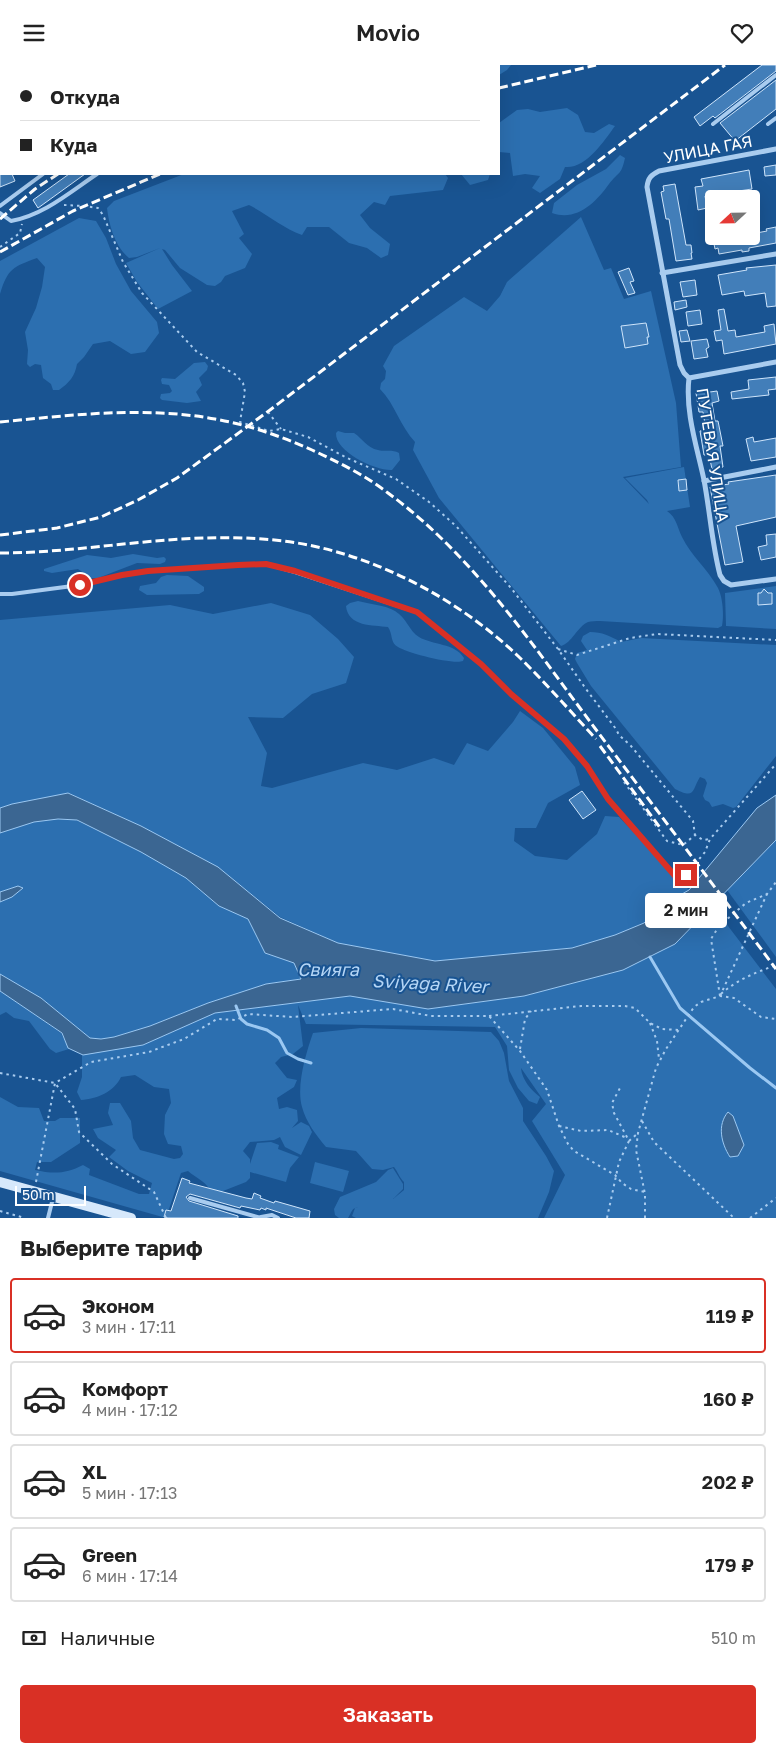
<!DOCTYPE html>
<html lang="ru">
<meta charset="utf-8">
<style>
:root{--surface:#fff;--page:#f2f2f2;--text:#222;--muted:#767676;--line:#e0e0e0;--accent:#d93025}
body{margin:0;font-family:"Golos Text",sans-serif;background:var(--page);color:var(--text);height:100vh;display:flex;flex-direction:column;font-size:19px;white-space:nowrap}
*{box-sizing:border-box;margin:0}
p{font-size:16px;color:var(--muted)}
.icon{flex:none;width:28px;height:28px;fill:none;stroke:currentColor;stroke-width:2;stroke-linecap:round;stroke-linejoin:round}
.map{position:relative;height:1153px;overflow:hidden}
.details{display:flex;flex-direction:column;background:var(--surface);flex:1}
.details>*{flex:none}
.top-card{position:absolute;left:0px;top:0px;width:500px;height:110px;box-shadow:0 5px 20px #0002;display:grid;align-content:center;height:110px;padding:0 20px;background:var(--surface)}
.needle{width:32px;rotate:248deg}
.fabs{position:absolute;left:705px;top:125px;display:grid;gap:10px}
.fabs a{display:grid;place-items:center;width:55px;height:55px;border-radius:5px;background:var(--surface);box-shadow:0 5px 20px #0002;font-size:25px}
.scale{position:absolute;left:15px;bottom:12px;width:71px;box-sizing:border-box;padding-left:5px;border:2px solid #fff;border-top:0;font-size:14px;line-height:18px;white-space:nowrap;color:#fff;-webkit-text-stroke:4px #195492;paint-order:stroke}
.end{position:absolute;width:22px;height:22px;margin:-11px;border:6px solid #d93025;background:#fff;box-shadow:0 0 0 2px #fff}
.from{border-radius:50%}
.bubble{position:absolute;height:35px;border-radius:5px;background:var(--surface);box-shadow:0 5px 20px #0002;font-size:16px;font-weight:600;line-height:35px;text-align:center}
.top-card b{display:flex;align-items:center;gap:18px;height:48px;font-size:19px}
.top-card b+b{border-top:1px solid var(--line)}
.top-card i{width:12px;height:12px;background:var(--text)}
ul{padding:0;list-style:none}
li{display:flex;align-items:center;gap:15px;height:75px;margin:0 10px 8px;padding:0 10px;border:2px solid var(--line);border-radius:5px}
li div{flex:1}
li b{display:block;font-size:19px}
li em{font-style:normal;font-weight:600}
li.active{border-color:var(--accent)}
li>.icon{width:45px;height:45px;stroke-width:1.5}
h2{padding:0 20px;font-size:22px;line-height:60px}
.pay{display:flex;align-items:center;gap:12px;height:55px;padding:0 20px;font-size:19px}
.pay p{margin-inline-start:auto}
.primary-button{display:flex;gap:10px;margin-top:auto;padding:10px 20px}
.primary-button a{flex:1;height:58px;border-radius:5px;background:var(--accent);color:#fff;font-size:20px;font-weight:600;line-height:58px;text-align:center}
header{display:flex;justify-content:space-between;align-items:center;height:65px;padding:0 20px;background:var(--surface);font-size:22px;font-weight:600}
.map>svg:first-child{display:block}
.green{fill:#2c6fb0}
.water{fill:#3b6692;stroke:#9bc8f2}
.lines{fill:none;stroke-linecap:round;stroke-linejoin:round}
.stream{stroke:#9bc8f2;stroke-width:3}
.building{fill:#427eb9;stroke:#cfe5fb}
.path{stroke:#a9ccef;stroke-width:2;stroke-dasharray:2.5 4;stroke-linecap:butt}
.lane{stroke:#a9ccef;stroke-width:4}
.street{stroke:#a9ccef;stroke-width:5}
.secondary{stroke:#d6e8fb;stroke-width:10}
.rail{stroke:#fff;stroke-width:3;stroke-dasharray:9 4;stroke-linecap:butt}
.route{stroke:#d93025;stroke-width:6}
.labels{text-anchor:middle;stroke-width:4;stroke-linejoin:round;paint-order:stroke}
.street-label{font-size:16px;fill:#fff;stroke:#195492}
.water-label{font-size:18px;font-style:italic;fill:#b5d6f6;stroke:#195492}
</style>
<header><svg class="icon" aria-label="menu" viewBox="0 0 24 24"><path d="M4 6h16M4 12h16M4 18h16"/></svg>Movio<svg class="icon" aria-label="heart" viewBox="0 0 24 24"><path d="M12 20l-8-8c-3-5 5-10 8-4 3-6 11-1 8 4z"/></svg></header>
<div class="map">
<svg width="776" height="1153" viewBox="0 0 776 1153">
<rect width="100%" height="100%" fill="#195492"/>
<g class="green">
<polygon points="404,0 511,0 507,5 499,10 499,1 407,1"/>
<path d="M567 43 578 50 585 67 594 68 609 59 615 61C604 76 586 104 565 102L560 114 540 128 532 123 540 111 525 109 513 111 510 88 499 87V58L517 45 528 44 540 47Z"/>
<path d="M620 90 625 93C621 111 619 106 609 119 596 137 577 157 552 148L554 138 577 120 606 104Z"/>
<path d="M184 109H445L448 113 443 125 390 131 385 140 374 137 360 150 370 163 390 179 388 190 381 193 367 183 349 178 329 162H307L302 170C283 163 267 149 249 140L232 146 244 169 239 173 252 189 245 203 225 211 221 217 215 221 207 220 180 203 165 185 162 184 172 200 192 226 158 244 137 217 126 198 160 183 137 192 129 193C115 182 109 160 107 143L114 136Z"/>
<polygon points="461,109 490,109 488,115 470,120"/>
<path d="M581 152 604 205 611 203 624 234 651 226 676 338 681 402 623 412 649 439 647 435 625 413 684 402 690 442 667 446C677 453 677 462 682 472 691 491 708 504 718 523 723 533 724 550 722 561L718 563 600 556C596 556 591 556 588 557 577 562 572 578 561 581L439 433 413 385 415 377C400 361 395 339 380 324L381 318 385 314 386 306 383 301 394 281 464 232 487 246 500 231 507 217Z"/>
<path d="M79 153 96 156 106 173 116 199 131 226 157 257 159 268 145 287 131 289 110 276 93 279 84 292 77 299C75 311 69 318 59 325H53L51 319 43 313 41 300 35 299 30 302 27 299 28 285 25 267 36 243 42 222 45 202 37 193C13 202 8 203 0 229V196Z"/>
<polygon points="205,297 208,301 207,305 199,313 202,320 196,327 201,336 187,338 162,335 160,333 161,329 170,328 172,326 169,320 162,319 161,315 162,313 175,314 194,298"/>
<path d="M338 366 345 368H354C363 374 367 383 378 385 386 387 392 384 399 388L400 395 392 405C376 406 335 387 336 368Z"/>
<polygon points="133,489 157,493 164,492 166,494 165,497 160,499 137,498 98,513 91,513 78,504 52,508 44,506 44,504 87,490 111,493"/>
<polygon points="167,510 188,511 204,522 204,526 199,529 147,530 139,525 140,521 156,518 161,512"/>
<polygon points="776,521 776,564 726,561 725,528"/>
<path d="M358 536C369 539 385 540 395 546 407 553 409 566 419 572 432 580 455 578 464 593L463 596C454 600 407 588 398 582 390 578 393 569 388 562 373 560 348 562 346 541L350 538Z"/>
<polygon points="271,538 310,550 338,574 354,592 346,618 312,629 283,653 248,652 267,688 261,721 272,723 363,698 397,705 434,693 454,700 467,678 488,686 513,657 520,646 543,663 575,702 580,720 548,738 536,763 515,763 514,776 535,791 567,795 597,769 605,751 619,752 689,825 668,837 644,858 615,870 572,883 435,896 338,878 280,852 218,802 141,761 69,728 12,739 0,743 0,555 170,540 213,549"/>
<path d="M590 567C602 567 610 571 621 577L641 573 776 580V691L736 742 733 743 723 739 712 742 709 737 705 735 703 731 707 718 705 714 700 712C692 724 696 735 675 724L591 621 577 598 575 594 577 588 587 585 581 576 583 571Z"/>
<polygon points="58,754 76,755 141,787 186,813 219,841 248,854 265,888 294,898 301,914 266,919 208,938 150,961 114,972 101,974 90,973 41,933 0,909 0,768 33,757"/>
<polygon points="776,775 776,892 727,825"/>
<path d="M712 840 776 924V1153H544L565 1110 532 1056 546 1039 521 1003C522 1015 531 1025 540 1032L537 1039 529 1036 518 1023 509 1005 507 981 495 962 306 959 298 940 303 981 293 989 281 992 275 998 287 1013 297 1015 294 1022 277 1033 279 1044 287 1042 297 1045 298 1056 292 1063 301 1057 309 1061 312 1067 301 1090 285 1082 280 1072 274 1075 250 1077 243 1086 250 1094V1099L257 1078 271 1077 279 1080 278 1084 299 1092 290 1103 286 1117 250 1107V1113L246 1117 218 1128 210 1125C204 1115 196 1113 188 1106L181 1108 166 1153 0 1106V1032L18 1042 39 1043 44 1056H55L60 1053H80V1078L51 1097H37L35 1105C53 1109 66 1109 83 1100L90 1104 89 1110 139 1129H149L152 1118 128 1106 109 1092 116 1085 98 1073 93 1064 113 1060 108 1048 110 1038H120L131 1056 133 1073 140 1085 174 1094 180 1093 183 1089 181 1081 168 1079 164 1069 165 1050 171 1038 169 1024 154 1022 135 1010 121 1012C114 1027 97 1034 81 1035L77 1027 82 1012V989L143 980 215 948 350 931 428 944 524 931 623 905 675 879Z"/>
<polygon points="0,926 61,968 69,984 56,988 50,984 29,956 14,953 6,947 0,950"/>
<path d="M361 963 491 967 499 976 504 988 509 1016 523 1043V1056L546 1091 554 1106 549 1127 538 1153H356L352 1151 355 1143 359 1142C351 1143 352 1147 348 1153H339L335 1150 334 1144 340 1132 376 1117 388 1105 393 1103 403 1119V1124L393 1134 404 1125V1117C399 1112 398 1107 394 1102L383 1105 372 1104 356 1086 326 1082C316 1070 306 1057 302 1042 296 1021 306 988 313 968Z"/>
<polygon points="315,1097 349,1106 343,1127 310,1118"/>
</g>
<g class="water">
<polygon points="68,728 141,761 218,802 280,853 338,878 435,896 572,883 615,870 644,858 668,837 689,825 757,743 776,730 776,775 675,879 623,905 524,931 428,944 350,931 215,948 143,980 83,990 68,983 62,968 0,926 0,909 41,933 90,973 101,974 114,972 150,961 208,938 266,919 301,914 294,898 265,888 248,854 219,841 186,813 141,787 77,755 58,754 34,757 0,768 0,743 12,739"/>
<polygon points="18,821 23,823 12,832 0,837 0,827"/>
<path d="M728 1047 733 1051 744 1080 738 1091 730 1092C721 1078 717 1060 728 1047Z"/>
</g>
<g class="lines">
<g class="stream">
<polyline points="650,892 680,943 750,1003 776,1023"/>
<polyline points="236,941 241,954 247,959 267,965 279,973 287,988 298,994 311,998"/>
</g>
</g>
<g class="building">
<polygon points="762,0 776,0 776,6 715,53 713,51 700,61 694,52"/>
<polygon points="776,15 776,44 735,76 720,58"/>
<polygon points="776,100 776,110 765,111 764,102"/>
<polygon points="749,105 752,124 705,131 707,143 698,145 695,122 703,121 701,114"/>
<polygon points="0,109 12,109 15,116 0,122"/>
<polygon points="69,109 85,109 38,143 33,135"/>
<polygon points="675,119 686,180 691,180 692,188 691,188 692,194 676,196 669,154 666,154 661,127 664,126 663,121"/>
<polygon points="714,144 714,168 709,169 706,145"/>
<polygon points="776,162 776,178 749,183 749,186 742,187 742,185 719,189 718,183 715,184 713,174 731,171 751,171 751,169 767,166 766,164"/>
<polygon points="776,200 776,241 767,242 765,228 745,231 744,226 722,230 718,210 747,205 746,203"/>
<polygon points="629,203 634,216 630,217 635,228 628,230 618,207"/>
<polygon points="695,215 697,230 683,232 680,217"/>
<polygon points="686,235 687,242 675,245 674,237"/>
<polygon points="724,244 728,266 735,265 736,272 765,267 764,261 774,259 776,279 724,289 722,275 716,276 714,266 721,265 718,245"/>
<polygon points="700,245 702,259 688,261 686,247"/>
<polygon points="646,258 649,272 647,272 648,279 625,283 621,261"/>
<polygon points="687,265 690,276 681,277 679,266"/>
<polygon points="707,274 709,282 706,284 708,292 694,294 691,276"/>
<polygon points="776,312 776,324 768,325 769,330 732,334 731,327 749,324 748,315"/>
<polygon points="709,325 710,327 717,326 719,336 712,338 715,356 718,356 723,381 720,381 723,402 712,404 709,390 704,390 700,366 706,365 703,347 699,347 696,328"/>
<polygon points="753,372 754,377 776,373 776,392 751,396 746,374"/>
<polygon points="776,410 776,452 736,461 743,497 725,500 710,422 729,419 728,417"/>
<polygon points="686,414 687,425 679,426 678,415"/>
<polygon points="776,469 776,492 761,495 758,482 767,480 766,470"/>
<polygon points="764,524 768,528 772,528 772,539 758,540 758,528 761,528"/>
<polygon points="582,726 596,745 583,754 569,735"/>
<polygon points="182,1113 190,1116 189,1118 246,1133 252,1134 254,1128 261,1131 260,1133 274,1138 275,1136 310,1146 309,1153 296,1153 266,1143 266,1145 261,1143 260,1145 241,1141 240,1143 190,1129 186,1132 189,1136 238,1151 238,1153 168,1153 164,1152 166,1145 171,1146"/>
</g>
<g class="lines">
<g class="path">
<polyline points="64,140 84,141 98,143 103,150 123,197 142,228 197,287 236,310 243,318 245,327 240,357 269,366 281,364 308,372 347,393 396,414 429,437 456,461 511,523 558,584 586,624 616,664 619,670 631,681 693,756 695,770"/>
<polyline points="0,182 20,168 22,159"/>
<polyline points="268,347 281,364"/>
<polyline points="558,584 577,590 630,573 657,569 776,575"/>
<polyline points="624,717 667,776 683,780 695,770 703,775 710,774"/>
<polyline points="691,804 705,787 710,774 776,699"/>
<path d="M721 929C738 914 755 908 776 900"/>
<polyline points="720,931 711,874 719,861 746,838 767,829 776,817"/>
<polyline points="720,931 767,829"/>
<polyline points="489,951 581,941 625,941 635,943 650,958 662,964 678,965"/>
<polyline points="650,958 657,976 659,994"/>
<polyline points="520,984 525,954 531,946"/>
<polyline points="0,1008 55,1018 75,1044 79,1067 112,1099 154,1127 166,1153"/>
<polyline points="642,1056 654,1077 734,1153"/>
<polyline points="559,1061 581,1066 608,1065 627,1073"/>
<polyline points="629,1076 637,1069"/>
<polyline points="36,1117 55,1018 91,997 149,987 184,974 217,954 236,955 248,949 292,952 393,944 431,951 489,951 520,986 547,1025 559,1061 568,1079 574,1086 615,1110 622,1118 631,1124 645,1127"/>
<polyline points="0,1146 25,1153"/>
<polyline points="607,1153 619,1097 629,1076 614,1048 612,1038 620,1023"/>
<polyline points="645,1153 645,1129 636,1085 638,1068 656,1003 666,984 694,942 701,937 720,931 734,933 761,952 776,954"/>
<polyline points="750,1153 776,1133"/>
</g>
<g class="lane">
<polyline points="81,0 83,1"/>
<polyline points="116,1 121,0"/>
<polyline points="385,1 386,0"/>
<polyline points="0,54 1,53"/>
<polyline points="713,59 776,10"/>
<polyline points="768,59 776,53"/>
<polyline points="0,87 1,87"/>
<polyline points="0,141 43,109"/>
<path d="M0 148 11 156C44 150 70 127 97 109"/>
<polyline points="0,529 12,529 80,520 122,510 148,506 237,500 266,499 295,507 417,547 481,599 511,629 564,674 587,701 608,734 676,812 686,809"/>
<polyline points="190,1133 261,1153"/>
<polyline points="261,1152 272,1150 278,1153"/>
<polyline points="48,1153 53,1133"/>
</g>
<g class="street">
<path d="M776 84 659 106C651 110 648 113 647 122L680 300 684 308 689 313C685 347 697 382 704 415 710 447 712 479 720 510L724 516 731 520 776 514"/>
<polyline points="662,208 776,189"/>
<polyline points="689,313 776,297"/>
<polyline points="704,416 776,402"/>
</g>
<polyline class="secondary" points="0,1117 131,1153"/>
<g class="rail">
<polyline points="213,1 218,0"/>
<polyline points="236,1 239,0"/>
<polyline points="499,23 596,0"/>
<polyline points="0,32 1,32"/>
<polyline points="0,154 35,124 58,109"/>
<polyline points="0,187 73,146 160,109"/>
<path d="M0 357C72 350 143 341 215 354 248 360 281 371 312 385 338 397 365 410 388 428 474 491 534 582 597 666 657 745 717 825 776 904"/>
<polyline points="0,470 57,463 101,452 138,435 177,413 270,345 725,0"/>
<path d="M0 488C68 488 136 475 204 473 230 472 257 473 284 476 370 487 456 532 518 591 545 617 570 646 596 674"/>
<polyline points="600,681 661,764"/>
</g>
</g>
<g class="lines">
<polyline class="route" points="80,520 122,510 148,506 238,500 266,499 295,506 417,547 481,599 511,629 564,674 587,701 608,734 676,812 686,810"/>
</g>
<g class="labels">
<g class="street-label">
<text transform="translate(708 84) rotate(-11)" y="6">УЛИЦА ГАЯ</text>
<text transform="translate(713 390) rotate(81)" y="6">ПУТЕВАЯ УЛИЦА</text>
</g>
<g class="water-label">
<text x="328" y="911">Свияга</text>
<text transform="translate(430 919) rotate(3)" y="6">Sviyaga River</text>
</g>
</g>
</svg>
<div class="fabs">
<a><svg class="needle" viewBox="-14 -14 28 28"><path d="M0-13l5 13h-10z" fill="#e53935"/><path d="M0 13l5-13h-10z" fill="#767676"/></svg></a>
</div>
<div class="scale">50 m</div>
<i class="end from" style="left:80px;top:520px"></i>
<i class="end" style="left:686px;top:810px"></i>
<div class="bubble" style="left:645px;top:828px;width:82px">2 мин</div>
<div class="top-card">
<b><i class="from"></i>Откуда</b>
<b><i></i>Куда</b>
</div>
</div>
<section class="details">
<h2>Выберите тариф</h2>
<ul>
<li class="active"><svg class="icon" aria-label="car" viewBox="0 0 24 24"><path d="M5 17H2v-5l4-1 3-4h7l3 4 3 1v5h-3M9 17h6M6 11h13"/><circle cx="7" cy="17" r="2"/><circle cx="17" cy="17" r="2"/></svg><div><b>Эконом</b><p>3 мин · 17:11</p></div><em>119 ₽</em></li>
<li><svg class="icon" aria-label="car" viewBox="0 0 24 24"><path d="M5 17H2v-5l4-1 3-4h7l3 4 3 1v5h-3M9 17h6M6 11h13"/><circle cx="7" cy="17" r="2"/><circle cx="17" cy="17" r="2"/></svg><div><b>Комфорт</b><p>4 мин · 17:12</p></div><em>160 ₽</em></li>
<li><svg class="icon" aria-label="car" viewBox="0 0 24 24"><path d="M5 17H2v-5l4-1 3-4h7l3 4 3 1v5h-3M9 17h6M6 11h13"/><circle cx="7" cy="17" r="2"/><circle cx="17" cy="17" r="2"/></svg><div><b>XL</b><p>5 мин · 17:13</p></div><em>202 ₽</em></li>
<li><svg class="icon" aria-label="car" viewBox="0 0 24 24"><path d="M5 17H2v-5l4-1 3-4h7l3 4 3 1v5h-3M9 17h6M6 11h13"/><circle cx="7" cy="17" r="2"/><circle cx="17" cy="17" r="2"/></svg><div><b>Green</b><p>6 мин · 17:14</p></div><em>179 ₽</em></li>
</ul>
<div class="pay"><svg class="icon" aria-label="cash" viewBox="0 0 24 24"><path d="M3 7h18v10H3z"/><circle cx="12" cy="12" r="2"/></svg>Наличные<p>510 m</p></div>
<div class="primary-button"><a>Заказать</a></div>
</section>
